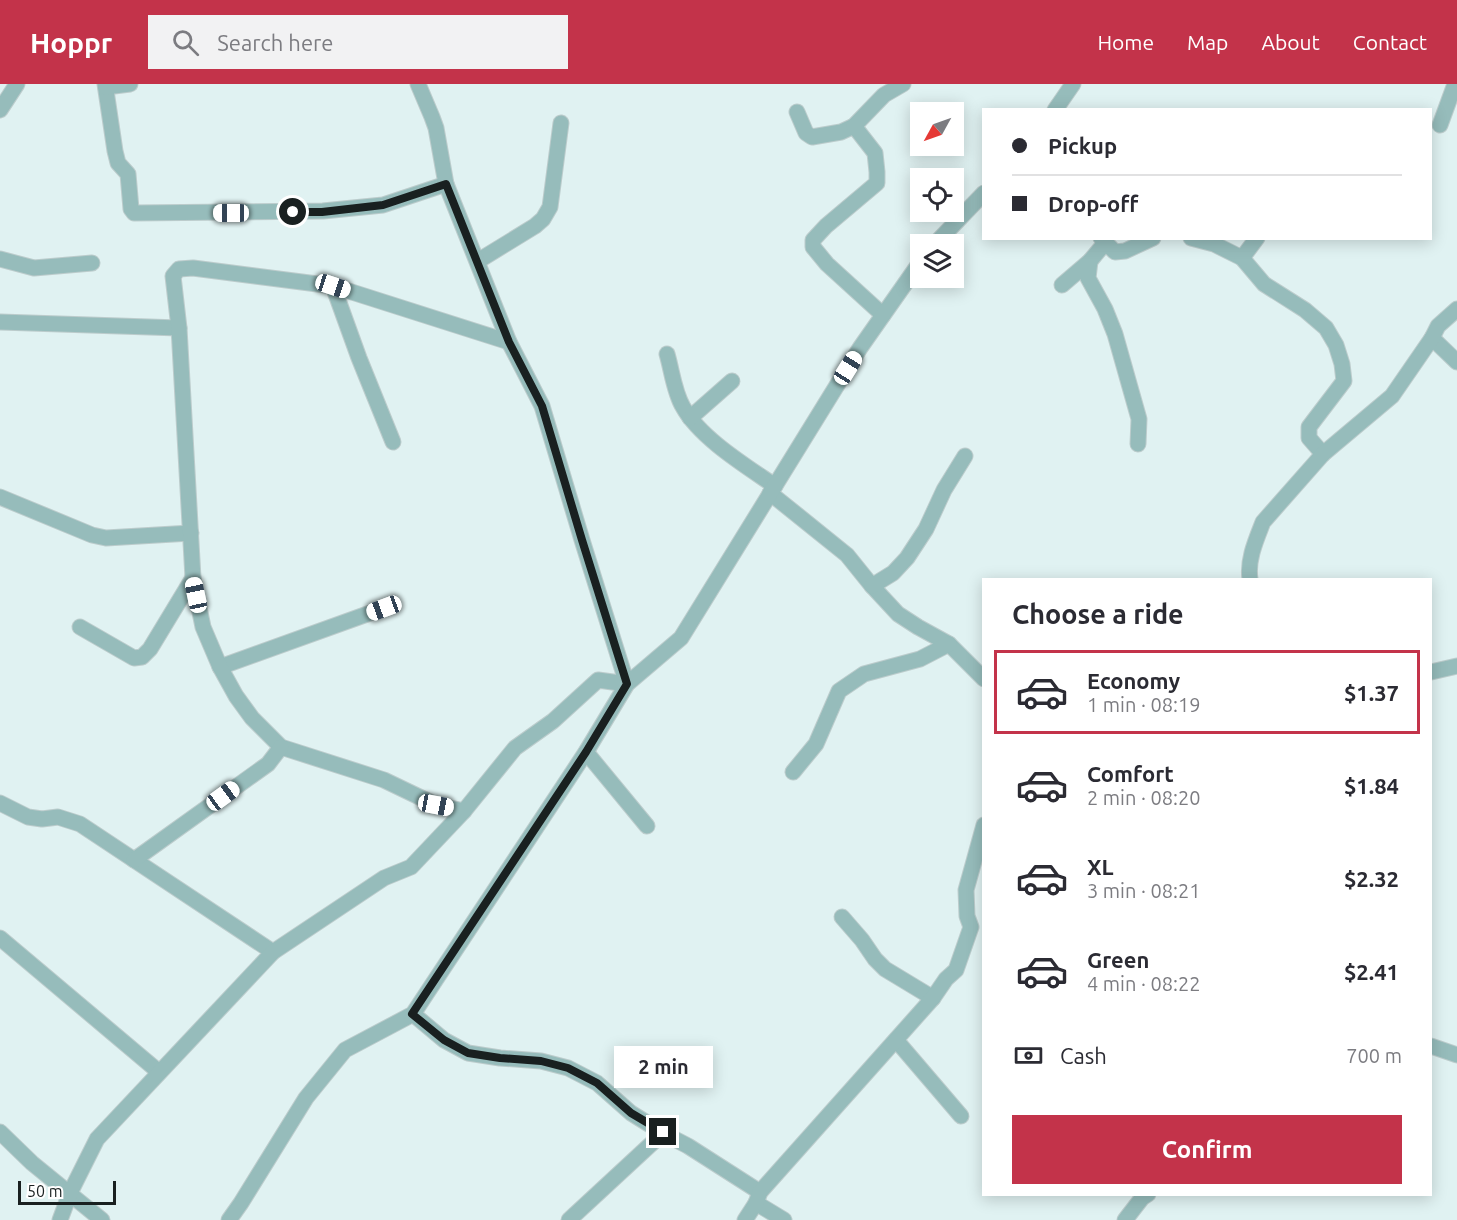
<!DOCTYPE html>
<meta charset="utf-8">
<style>
:root{--surface:#fff;--page:#f2f2f3;--text:#2b2b33;--muted:#7c7c81;--line:#e1e1e2;--accent:#c3334a}
body{margin:0;font-family:Ubuntu,sans-serif;background:var(--page);color:var(--text);height:100vh;display:flex;flex-direction:column;font-size:22px;white-space:nowrap}
*{box-sizing:border-box;margin:0}
p{font-size:20px;color:var(--muted)}
.icon{flex:none;width:33px;height:33px;fill:none;stroke:currentColor;stroke-width:2;stroke-linecap:round;stroke-linejoin:round}
.map{position:relative;flex:1;overflow:hidden}
.details{position:absolute;left:982px;top:494px;width:450px;height:618px;display:flex;flex-direction:column;background:var(--surface);border-radius:0px;box-shadow:0 3px 15px #0003}
.details>*{flex:none}
.top-card{position:absolute;left:982px;top:24px;width:450px;height:132px;border-radius:0px;box-shadow:0 3px 15px #0003;display:grid;align-content:center;height:132px;padding:0 30px;background:var(--surface)}
.needle{width:39px;rotate:230deg}
.buttons{position:absolute;left:910px;top:18px;display:grid;gap:12px}
.buttons a{display:grid;place-items:center;width:54px;height:54px;border-radius:0px;background:var(--surface);box-shadow:0 3px 15px #0003;font-size:30px}
.scale{position:absolute;left:18px;bottom:15px;width:98px;box-sizing:border-box;padding-left:6px;border:3px solid #192020;border-top:0;font-size:16px;line-height:21px;white-space:nowrap;color:#192020;-webkit-text-stroke:4px #fff;paint-order:stroke}
.end{position:absolute;width:27px;height:27px;margin:-14px;border:8px solid #192020;background:#fff;box-shadow:0 0 0 3px #fff}
.from{border-radius:50%}
.bubble{position:absolute;height:42px;border-radius:0px;background:var(--surface);box-shadow:0 3px 15px #0003;font-size:20px;font-weight:600;line-height:42px;text-align:center}
.car{position:absolute;width:18px;height:36px;margin:-18px -9px;border-radius:8px;box-shadow:0 0 4px 2px #0007;background:linear-gradient(#fff 24%,#345 0 40%,#fff 0 76%,#345 0 86%,#fff 0)}
.top-card b{display:flex;align-items:center;gap:21px;height:57px;font-size:22px}
.top-card b+b{border-top:2px solid var(--line)}
.top-card i{width:15px;height:15px;background:var(--text)}
ul{padding:0;list-style:none}
li{display:flex;align-items:center;gap:18px;height:84px;margin:0 12px 9px;padding:0 18px;border:3px solid transparent;border-radius:0px}
li div{flex:1}
li b{display:block;font-size:22px}
li em{font-style:normal;font-weight:600}
li.on{border-color:var(--accent)}
li>.icon{width:54px;height:54px;stroke-width:1.5}
h2{padding:0 30px;font-size:27px;line-height:72px}
.pay{display:flex;align-items:center;gap:15px;height:66px;padding:0 30px;font-size:22px}
.pay p{margin-inline-start:auto}
.primary-button{display:flex;gap:12px;margin-top:auto;padding:12px 30px}
.primary-button a{flex:1;height:69px;border-radius:0px;background:var(--accent);color:#fff;font-size:24px;font-weight:600;line-height:69px;text-align:center}
header{display:flex;align-items:center;gap:36px;box-sizing:border-box;height:84px;padding:0 30px;background:var(--accent);color:#fff}
header strong{font-size:28px}
nav{display:flex;gap:33px;margin-inline-start:auto;font-size:21px}
.search{width:420px;height:54px;background:var(--page);display:flex;align-items:center;gap:15px;box-sizing:border-box;padding:0 21px;border-radius:0px;color:var(--muted);font-size:22px}
.map>svg:first-child{display:block}
.lines{fill:none;stroke-linecap:round;stroke-linejoin:round}
.minor-casing{stroke:#bccccc;stroke-width:17}
.minor{stroke:#96bcbb;stroke-width:15}
.route{stroke:#192020;stroke-width:8}
</style>
<header>
<strong>Hoppr</strong>
<div class="search"><svg class="icon" aria-label="search" viewBox="0 0 24 24"><circle cx="10" cy="10" r="6"/><path d="M15 15l6 6"/></svg>Search here</div>
<nav><a>Home</a><a>Map</a><a>About</a><a>Contact</a></nav>
</header>
<div class="map">
<svg width="1457" height="1136" viewBox="0 0 1457 1136">
<rect width="100%" height="100%" fill="#e0f2f2"/>
<g class="lines">
<defs>
<g id="minor">
<polyline points="105,0 115,67 118,79 128,90 131,125 134,129 323,127 383,121 446,100"/>
<polyline points="106,3 130,0"/>
<polyline points="0,26 17,0"/>
<polyline points="1055,26 1073,0"/>
<polyline points="797,28 806,49 812,53 841,48 854,42 884,11 903,0"/>
<polyline points="1440,41 1455,0"/>
<polyline points="854,42 875,69 877,88 877,99 826,142 813,156 813,163 827,180 883,231"/>
<polyline points="1101,154 1115,168 1125,167 1153,154"/>
<polyline points="1191,154 1214,160 1242,174 1264,200 1305,226 1326,244 1336,261 1342,280 1344,297 1309,343 1309,354 1323,370"/>
<polyline points="935,160 984,109"/>
<polyline points="1242,174 1257,154"/>
<polyline points="0,175 34,184 92,179"/>
<polyline points="478,177 535,142 543,135 550,123 561,39"/>
<polyline points="1090,177 1088,194 1105,225 1115,250 1139,335 1138,360"/>
<polyline points="1062,201 1090,177 1105,159"/>
<polyline points="333,202 359,274 393,358"/>
<polyline points="0,238 179,244"/>
<polyline points="1432,254 1457,278"/>
<path d="M667 270C672 287 674 308 683 323 700 354 746 382 775 402"/>
<polyline points="690,334 732,297"/>
<polyline points="770,409 847,471 872,502 898,530 918,543 949,560 984,595"/>
<polyline points="0,413 92,451 106,454 191,449"/>
<path d="M1250 495C1247 476 1256 456 1263 438L1323 370 1392 312 1432 254 1438 242 1457 225"/>
<polyline points="872,502 893,489 907,474 926,445 944,406 965,372"/>
<polyline points="80,543 134,574 142,573 150,565 193,494"/>
<polyline points="220,583 384,524"/>
<polyline points="1431,588 1457,582"/>
<polyline points="586,668 647,742"/>
<polyline points="793,688 816,660 839,607 864,590 920,575 949,560"/>
<polyline points="0,719 28,733 42,735 58,733 80,740 273,868"/>
<polyline points="464,727 436,721 384,696 281,663 252,634 236,612 220,583 203,543 193,494 179,244 173,192 179,185 193,184 333,202 509,258"/>
<polyline points="134,776 268,680 281,663"/>
<polyline points="842,833 862,856 875,875 885,885 933,914"/>
<polyline points="0,854 159,988"/>
<polyline points="413,930 444,956 468,969 500,974 541,977 568,984 597,999 631,1029 663,1049 688,1062 760,1108"/>
<polyline points="896,956 961,1032"/>
<polyline points="1431,962 1457,971"/>
<polyline points="0,1048 32,1079 102,1136"/>
<polyline points="756,1119 784,1136"/>
<polyline points="60,1136 70,1109 97,1055 273,868 384,794 411,783 464,727 515,664 553,637 598,596 627,600 582,456 542,322 509,258 446,100 436,44 432,33 418,0"/>
<polyline points="229,1136 241,1119 306,1014 345,966 413,930 586,668 627,600 681,554 860,264 921,177"/>
<polyline points="569,1136 663,1049"/>
<polyline points="745,1136 756,1119 760,1108 933,914 946,895 956,886 971,843 967,832 966,806 984,741"/>
<polyline points="1125,1136 1142,1114 1148,1110"/>
</g>
</defs>
<use href="#minor" class="minor-casing"/>
<use href="#minor" class="minor"/>
</g>
<g class="lines">
<polyline class="route" points="293,128 322,128 383,121 446,100 509,258 542,322 582,456 627,600 586,668 412,930 444,956 468,969 500,974 541,977 568,984 597,999 631,1029 663,1048"/>
</g>
</svg>
<div class="buttons">
<a><svg class="needle" viewBox="-14 -14 28 28"><path d="M0-13l5 13h-10z" fill="#e53935"/><path d="M0 13l5-13h-10z" fill="#7c7c81"/></svg></a>
<a><svg class="icon" aria-label="locate" viewBox="0 0 24 24"><circle cx="12" cy="12" r="6"/><path d="M12 2v4M12 18v4M2 12h4M18 12h4"/></svg></a>
<a><svg class="icon" aria-label="layers" viewBox="0 0 24 24"><path d="M12 4l9 5-9 5-9-5zM3 14l9 5 9-5"/></svg></a>
</div>
<div class="scale">50 m</div>
<i class="end from" style="left:293px;top:128px"></i>
<i class="end" style="left:663px;top:1048px"></i>
<div class="bubble" style="left:614px;top:962px;width:99px">2 min</div>
<i class="car" style="left:231px;top:129px;rotate:270deg"></i>
<i class="car" style="left:333px;top:202px;rotate:108deg"></i>
<i class="car" style="left:848px;top:284px;rotate:32deg"></i>
<i class="car" style="left:196px;top:511px;rotate:348deg"></i>
<i class="car" style="left:384px;top:524px;rotate:250deg"></i>
<i class="car" style="left:223px;top:712px;rotate:54deg"></i>
<i class="car" style="left:436px;top:721px;rotate:101deg"></i>
<div class="top-card">
<b><i class="from"></i>Pickup</b>
<b><i></i>Drop-off</b>
</div>
<section class="details">
<h2>Choose a ride</h2>
<ul>
<li class="on"><svg class="icon" aria-label="car" viewBox="0 0 24 24"><path d="M5 17H2v-5l4-1 3-4h7l3 4 3 1v5h-3M9 17h6M6 11h13"/><circle cx="7" cy="17" r="2"/><circle cx="17" cy="17" r="2"/></svg><div><b>Economy</b><p>1 min · 08:19</p></div><em>$1.37</em></li>
<li><svg class="icon" aria-label="car" viewBox="0 0 24 24"><path d="M5 17H2v-5l4-1 3-4h7l3 4 3 1v5h-3M9 17h6M6 11h13"/><circle cx="7" cy="17" r="2"/><circle cx="17" cy="17" r="2"/></svg><div><b>Comfort</b><p>2 min · 08:20</p></div><em>$1.84</em></li>
<li><svg class="icon" aria-label="car" viewBox="0 0 24 24"><path d="M5 17H2v-5l4-1 3-4h7l3 4 3 1v5h-3M9 17h6M6 11h13"/><circle cx="7" cy="17" r="2"/><circle cx="17" cy="17" r="2"/></svg><div><b>XL</b><p>3 min · 08:21</p></div><em>$2.32</em></li>
<li><svg class="icon" aria-label="car" viewBox="0 0 24 24"><path d="M5 17H2v-5l4-1 3-4h7l3 4 3 1v5h-3M9 17h6M6 11h13"/><circle cx="7" cy="17" r="2"/><circle cx="17" cy="17" r="2"/></svg><div><b>Green</b><p>4 min · 08:22</p></div><em>$2.41</em></li>
</ul>
<div class="pay"><svg class="icon" aria-label="cash" viewBox="0 0 24 24"><path d="M3 7h18v10H3z"/><circle cx="12" cy="12" r="2"/></svg>Cash<p>700 m</p></div>
<div class="primary-button"><a>Confirm</a></div>
</section>
</div>
